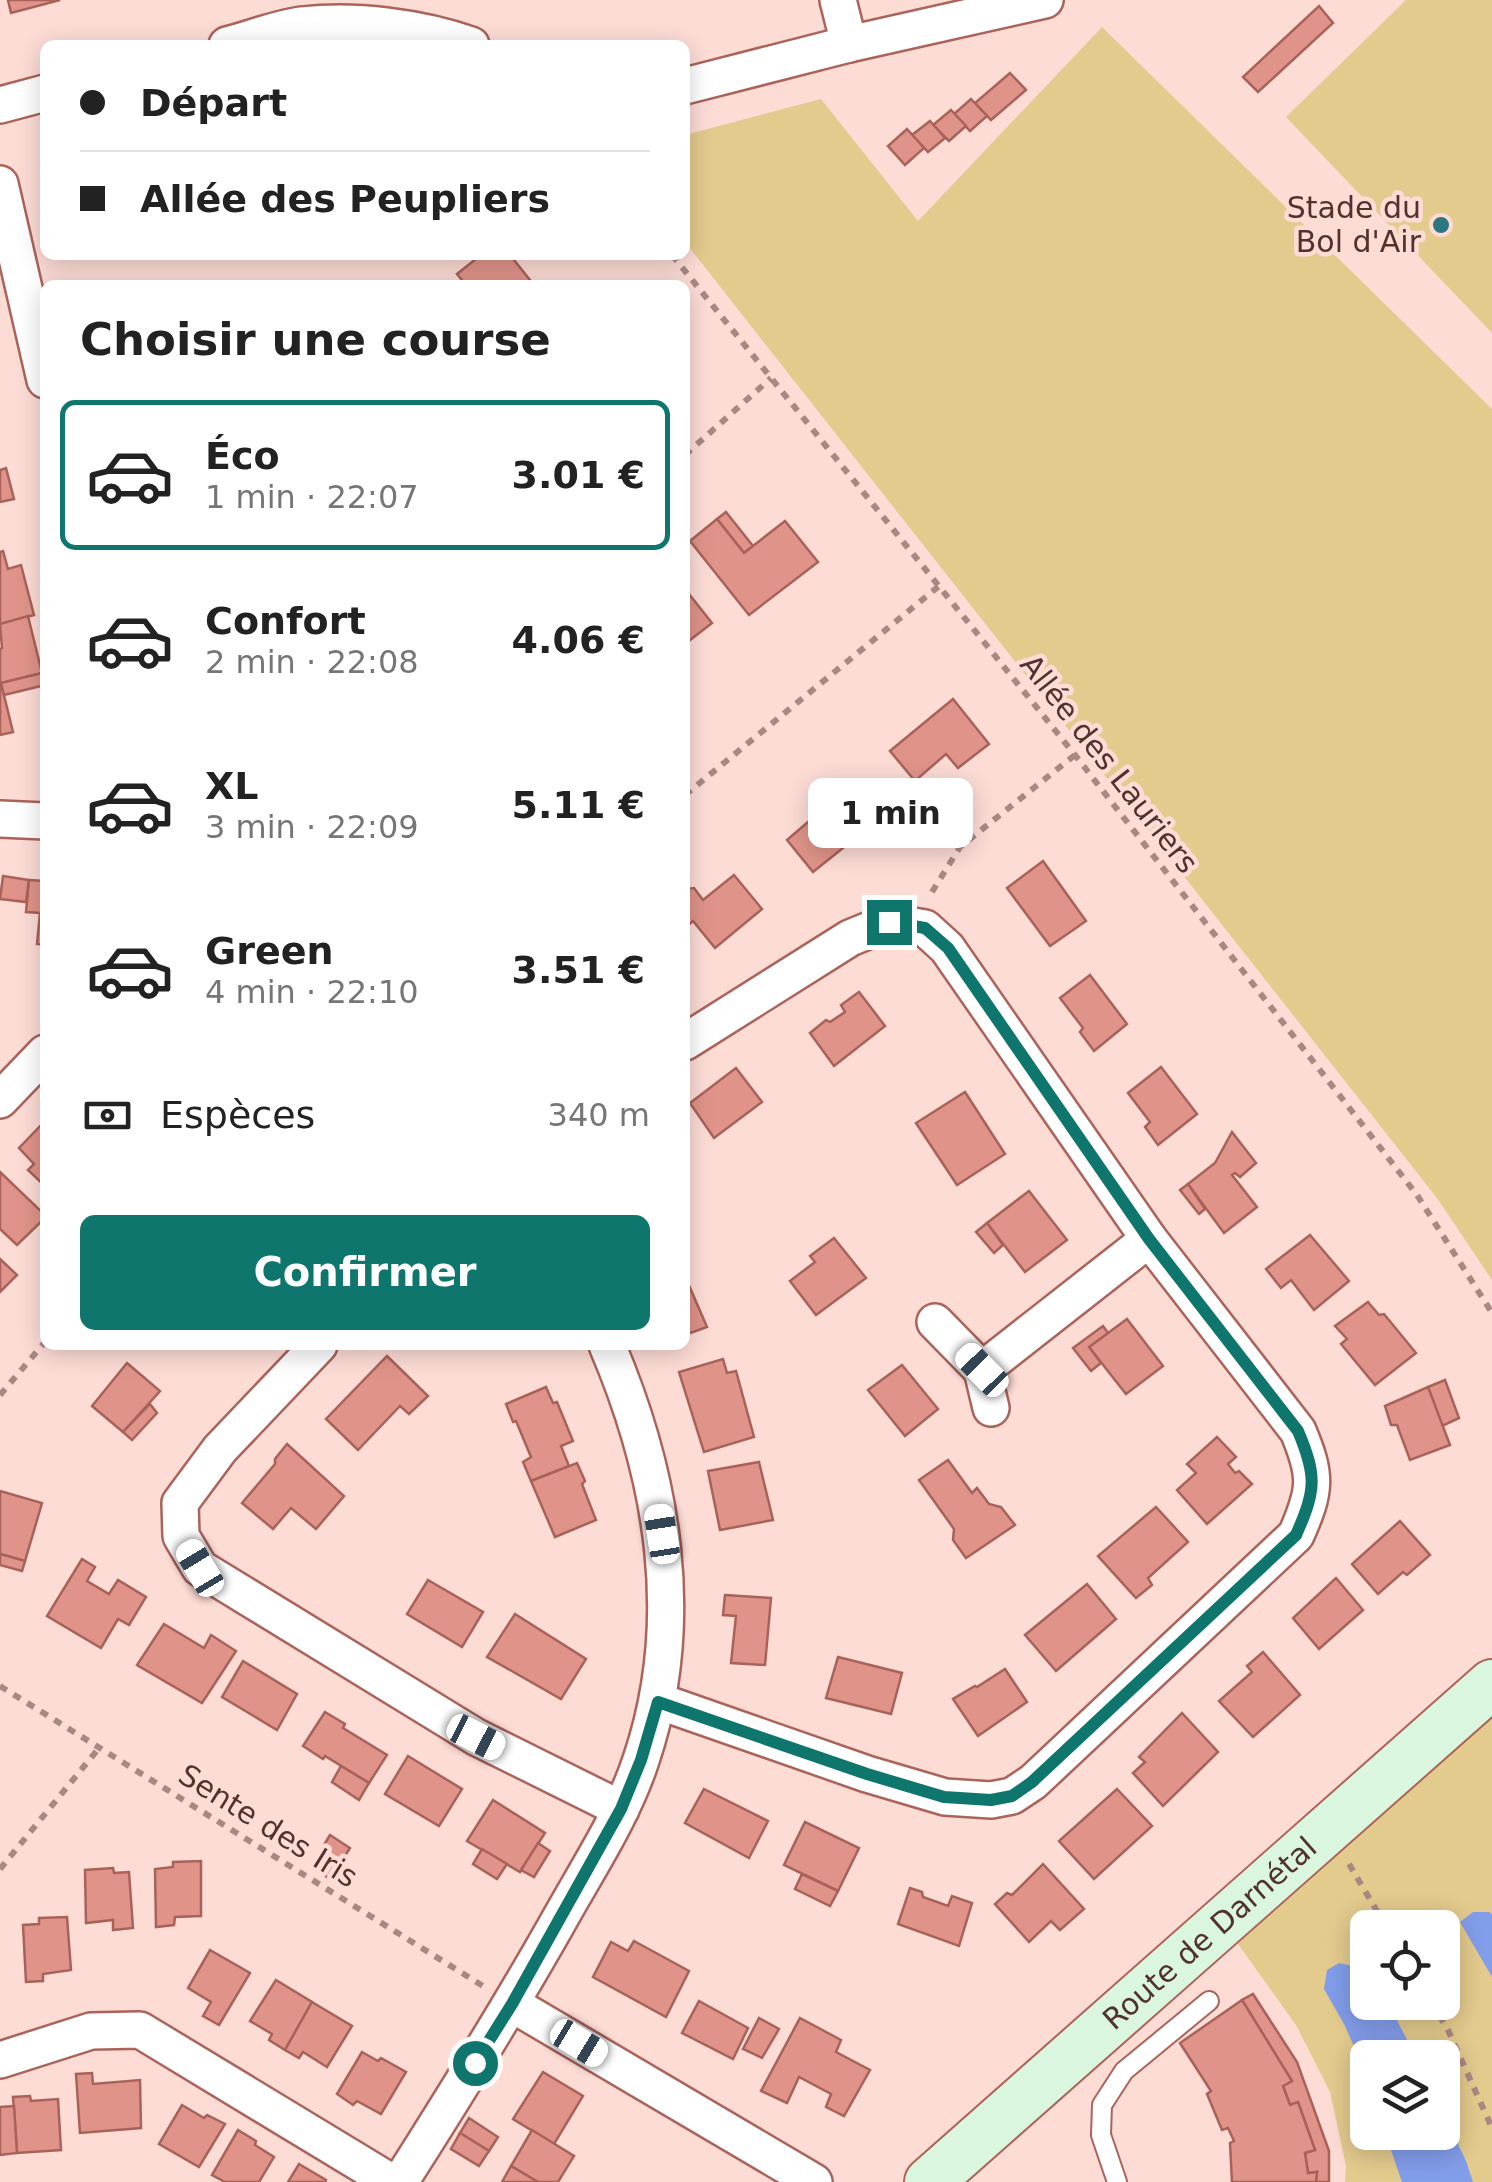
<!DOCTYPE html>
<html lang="fr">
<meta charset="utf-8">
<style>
:root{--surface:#fff;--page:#f6f6f6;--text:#222;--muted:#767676;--line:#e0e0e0;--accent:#0f766e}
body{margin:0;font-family:"DejaVu Sans",sans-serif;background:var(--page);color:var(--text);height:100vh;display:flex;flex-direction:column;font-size:38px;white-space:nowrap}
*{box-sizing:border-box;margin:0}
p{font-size:32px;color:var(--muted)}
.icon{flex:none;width:55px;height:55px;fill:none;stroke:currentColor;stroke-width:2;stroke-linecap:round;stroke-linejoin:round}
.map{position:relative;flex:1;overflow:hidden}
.drawer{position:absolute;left:40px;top:280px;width:650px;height:1070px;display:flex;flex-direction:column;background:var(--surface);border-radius:15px;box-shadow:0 5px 25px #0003}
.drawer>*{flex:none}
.guide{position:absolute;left:40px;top:40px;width:650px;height:220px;border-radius:15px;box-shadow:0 5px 25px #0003;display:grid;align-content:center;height:220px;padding:0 40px;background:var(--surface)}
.tools{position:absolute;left:1350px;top:1910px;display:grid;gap:20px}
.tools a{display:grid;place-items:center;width:110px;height:110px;border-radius:15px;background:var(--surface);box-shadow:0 5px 25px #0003;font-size:50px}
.end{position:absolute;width:45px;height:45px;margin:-22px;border:12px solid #0f766e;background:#fff;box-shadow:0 0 0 5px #fff}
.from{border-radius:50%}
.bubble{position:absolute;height:70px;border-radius:15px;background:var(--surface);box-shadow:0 5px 25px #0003;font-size:32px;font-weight:700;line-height:70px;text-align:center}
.car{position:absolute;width:30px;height:60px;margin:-30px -15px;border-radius:12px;box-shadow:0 0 8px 2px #0007;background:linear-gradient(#fff 24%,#345 0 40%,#fff 0 76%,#345 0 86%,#fff 0)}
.guide b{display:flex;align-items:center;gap:35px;height:95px;font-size:38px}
.guide b+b{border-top:2px solid var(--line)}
.guide i{width:25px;height:25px;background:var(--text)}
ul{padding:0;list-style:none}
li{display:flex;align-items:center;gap:30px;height:150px;margin:0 20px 15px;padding:0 20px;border:5px solid transparent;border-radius:15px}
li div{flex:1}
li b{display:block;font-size:38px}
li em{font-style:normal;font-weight:700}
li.on{border-color:var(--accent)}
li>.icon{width:90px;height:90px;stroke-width:1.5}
h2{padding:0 40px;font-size:45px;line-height:120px}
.pay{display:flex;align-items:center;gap:25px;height:110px;padding:0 40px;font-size:38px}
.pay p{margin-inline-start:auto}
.action{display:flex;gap:20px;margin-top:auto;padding:20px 40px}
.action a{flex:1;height:115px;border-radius:15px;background:var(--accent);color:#fff;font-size:40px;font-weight:700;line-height:115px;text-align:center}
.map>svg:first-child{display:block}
.green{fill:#e3ca8d;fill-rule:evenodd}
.water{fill:#829dea}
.building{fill:#e09489;stroke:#a96259;stroke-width:2.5}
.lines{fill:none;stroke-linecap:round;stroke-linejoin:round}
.lane-casing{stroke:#ab635a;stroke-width:22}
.street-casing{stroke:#ab635a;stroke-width:40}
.secondary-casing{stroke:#ab635a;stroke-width:52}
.path{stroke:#a98883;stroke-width:6;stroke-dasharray:8 8;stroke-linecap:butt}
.lane{stroke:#fff;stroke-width:18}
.street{stroke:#fff;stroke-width:35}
.secondary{stroke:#dbf6df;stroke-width:48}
.route{stroke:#0f766e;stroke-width:12}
.poi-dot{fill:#2d757f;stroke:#fddcd6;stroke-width:4}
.labels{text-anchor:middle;stroke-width:9;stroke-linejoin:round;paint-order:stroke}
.poi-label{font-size:30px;fill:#52322e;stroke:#fddcd6;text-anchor:end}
.street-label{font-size:30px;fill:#52322e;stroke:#fddcd6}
</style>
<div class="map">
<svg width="1492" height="2182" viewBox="0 0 1492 2182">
<rect width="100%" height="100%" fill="#fddcd6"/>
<g class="green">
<polygon points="1406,0 1492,0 1492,333 1286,117"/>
<polygon points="1102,27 1492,409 1492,1280 1437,1198 685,242 685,135 821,99 918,221"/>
<path d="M1492 1707V2182H1345L1346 2166 1330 2092 1296 2025 1233 1937ZM1368 1928H1442V2002H1368ZM1368 2058H1442V2132H1368Z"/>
</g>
<g class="water">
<polygon points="1473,1912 1489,1912 1492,1914 1492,1977 1460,1922"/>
<polygon points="1339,1963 1353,1966 1367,1974 1368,2002 1388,2003 1416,2057 1368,2058 1367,2075 1344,2024 1324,1989 1327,1970"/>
<polygon points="1443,2112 1466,2161 1473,2182 1402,2182 1385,2133 1442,2132"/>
</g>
<g class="building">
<polygon points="8,0 60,0 11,13"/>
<polygon points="1319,6 1333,23 1258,92 1243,77"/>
<polygon points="1010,73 1026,90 991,120 975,103"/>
<polygon points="971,99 987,116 970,131 954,114"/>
<polygon points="951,110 966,126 949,141 933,125"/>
<polygon points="930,121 945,138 928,152 912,135"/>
<polygon points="907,129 924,148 905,165 888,146"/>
<polygon points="481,255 510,255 534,285 466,285 457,274"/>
<polygon points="6,468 14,499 0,502 0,470"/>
<polygon points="726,512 753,546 744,553 717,519"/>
<polygon points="717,519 744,553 785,521 818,562 749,615 690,541"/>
<polygon points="3,551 8,569 21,565 34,615 0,624 0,552"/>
<polygon points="685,589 712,623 685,644"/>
<polygon points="28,616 42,673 1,683 13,732 0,735 0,649 2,648 0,624"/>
<polygon points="42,673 45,685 4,695 1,683"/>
<polygon points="953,699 989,744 958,768 946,754 915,781 890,751"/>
<polygon points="836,798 863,832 813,872 787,840"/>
<polygon points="1043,861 1086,921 1050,946 1007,888"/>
<polygon points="734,875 762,909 715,948 693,921 685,928 685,889 694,888 703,900"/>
<polygon points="3,876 29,880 26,902 0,899"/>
<polygon points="29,880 45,881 45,945 37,944 40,913 26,912"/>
<polygon points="1090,975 1127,1024 1094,1051 1080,1032 1083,1028 1060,998"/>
<polygon points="859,992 885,1026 834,1066 810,1033 826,1020 830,1022 845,1012 841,1005"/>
<polygon points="1161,1067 1197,1114 1158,1145 1145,1127 1150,1122 1128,1093"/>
<polygon points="736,1068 762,1102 714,1138 690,1103"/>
<polygon points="965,1092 1005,1154 957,1185 916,1123"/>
<polygon points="45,1121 45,1186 28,1170 34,1164 19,1148"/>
<polygon points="1232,1132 1256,1163 1240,1177 1235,1173 1232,1175 1257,1207 1224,1233 1188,1184 1215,1163"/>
<polygon points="0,1172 45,1215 45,1218 17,1245 0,1229"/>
<polygon points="1188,1184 1205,1209 1199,1214 1180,1190"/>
<polygon points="1029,1191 1067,1240 1025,1272 987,1223"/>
<polygon points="987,1223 1003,1245 994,1253 976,1232"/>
<polygon points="1310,1235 1349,1281 1314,1310 1291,1280 1281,1288 1266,1269"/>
<polygon points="834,1238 866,1278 816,1315 790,1281 815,1262 810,1256"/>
<polygon points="0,1259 17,1275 0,1292"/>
<polygon points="685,1276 707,1327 685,1335"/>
<polygon points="1368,1302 1379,1315 1384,1314 1416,1353 1375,1385 1341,1344 1347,1339 1335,1326"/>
<polygon points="1127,1319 1163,1366 1126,1394 1089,1347"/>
<polygon points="1103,1326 1108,1333 1089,1347 1101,1363 1091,1371 1073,1348"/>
<polygon points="387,1356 428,1396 409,1414 400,1406 358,1450 326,1419"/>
<polygon points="723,1359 727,1373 736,1371 754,1437 704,1452 679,1372"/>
<polygon points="127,1363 160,1391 123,1432 92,1406"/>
<polygon points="902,1365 938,1409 905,1436 868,1390"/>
<polygon points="1445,1380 1459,1418 1442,1426 1428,1387"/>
<polygon points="546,1387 553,1403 557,1402 573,1441 561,1446 569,1466 531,1481 523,1462 531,1457 516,1421 513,1422 506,1404"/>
<polygon points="1428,1387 1450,1445 1410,1460 1397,1425 1391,1425 1385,1406"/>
<polygon points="150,1404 157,1413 132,1440 123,1432"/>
<polygon points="1217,1437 1236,1457 1228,1464 1235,1473 1239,1471 1252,1484 1207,1524 1177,1490 1196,1473 1187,1464"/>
<polygon points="287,1444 344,1496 316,1529 291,1508 273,1529 242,1503 275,1464 275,1459"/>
<polygon points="948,1460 972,1493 977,1488 989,1504 1001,1507 1015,1525 966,1558 953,1540 954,1529 919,1480"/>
<polygon points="759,1462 773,1520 720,1530 708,1471"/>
<polygon points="577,1463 585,1481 582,1484 596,1520 555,1537 531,1481"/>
<polygon points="0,1491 42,1503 25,1561 0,1554"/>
<polygon points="1156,1507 1188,1542 1148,1578 1152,1585 1136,1598 1098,1556"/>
<polygon points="1400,1521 1430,1555 1407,1575 1403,1572 1378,1594 1352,1564"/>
<polygon points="0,1554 25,1561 22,1571 0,1565"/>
<polygon points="82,1559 95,1567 87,1581 109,1594 118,1580 146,1597 129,1625 118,1619 101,1648 47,1616"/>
<polygon points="1336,1578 1363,1610 1319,1649 1293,1618"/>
<polygon points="428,1580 483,1612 462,1647 407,1614"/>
<polygon points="1087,1584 1116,1619 1056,1671 1025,1635"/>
<polygon points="725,1595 771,1598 765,1665 731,1663 736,1616 723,1615"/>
<polygon points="515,1614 586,1659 561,1699 487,1657"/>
<polygon points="164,1624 204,1648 211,1635 236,1651 202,1703 137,1665"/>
<polygon points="1263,1652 1300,1695 1253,1737 1219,1701 1252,1672 1247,1666"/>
<polygon points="838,1657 902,1673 891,1714 826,1698"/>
<polygon points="243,1661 297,1694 277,1730 222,1697"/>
<polygon points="1005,1669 1027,1702 978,1736 953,1699 975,1686 977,1687"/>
<polygon points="325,1712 345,1724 343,1728 387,1755 369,1783 325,1756 323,1759 303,1746"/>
<polygon points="1182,1713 1218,1752 1163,1806 1133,1773 1145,1762 1139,1757"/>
<polygon points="408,1756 462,1789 439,1826 385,1794"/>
<polygon points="341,1766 369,1783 359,1800 332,1782"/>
<polygon points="704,1789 768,1821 749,1858 685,1823"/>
<polygon points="1117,1789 1152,1826 1094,1879 1059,1841"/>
<polygon points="493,1800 545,1833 520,1872 467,1841"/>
<polygon points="805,1822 859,1848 838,1891 784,1865"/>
<polygon points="330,1835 350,1848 330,1879 311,1866"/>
<polygon points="538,1843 550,1851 534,1877 521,1870"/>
<polygon points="482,1849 507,1864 497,1879 473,1864"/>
<polygon points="201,1861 201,1916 175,1917 174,1925 156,1927 155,1869 173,1867 173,1862"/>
<polygon points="1043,1864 1084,1909 1060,1930 1051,1921 1029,1942 995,1904 1007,1893 1012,1895"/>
<polygon points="113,1868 114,1873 129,1872 133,1928 113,1930 113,1920 86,1923 85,1870"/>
<polygon points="802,1874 838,1891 830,1906 795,1889"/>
<polygon points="910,1888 922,1892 923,1897 948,1906 952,1896 972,1903 959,1946 898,1924"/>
<polygon points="67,1917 71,1970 43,1974 43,1981 26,1982 23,1925 39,1924 39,1918"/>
<polygon points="634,1941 689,1971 666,2017 593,1977 611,1942 628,1951"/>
<polygon points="210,1950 250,1973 219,2025 203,2016 211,2002 188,1988"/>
<polygon points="276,1980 312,2002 285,2050 269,2040 272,2034 250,2021"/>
<polygon points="1253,1994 1297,2062 1329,2151 1329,2182 1316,2182 1317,2172 1308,2173 1305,2153 1315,2150 1298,2102 1290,2105 1283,2086 1292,2081 1242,2000"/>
<polygon points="1242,2000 1292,2081 1283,2086 1290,2105 1298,2102 1315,2150 1305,2153 1308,2173 1317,2172 1316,2182 1232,2182 1230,2143 1234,2141 1228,2128 1222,2130 1207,2094 1211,2091 1180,2043"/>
<polygon points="699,2001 748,2028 733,2059 682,2033"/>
<polygon points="312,2002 352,2026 327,2067 303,2052 299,2058 285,2050"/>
<polygon points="759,2018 779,2029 762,2058 743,2049"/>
<polygon points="800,2018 841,2040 836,2052 870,2070 844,2116 826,2107 831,2094 799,2077 787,2103 761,2091"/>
<polygon points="362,2052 378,2061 381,2058 406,2072 381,2114 357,2101 353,2105 337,2094"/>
<polygon points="543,2072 583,2096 554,2144 513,2119"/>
<polygon points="92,2073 93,2084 140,2080 141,2128 80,2133 76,2074"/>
<polygon points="30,2096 31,2101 58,2099 61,2150 17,2153 13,2097"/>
<polygon points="182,2105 204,2118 207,2115 225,2124 199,2167 159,2144"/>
<polygon points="14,2106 17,2153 0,2155 0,2107"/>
<polygon points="469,2118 498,2137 489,2151 460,2133"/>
<polygon points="238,2130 256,2141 255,2145 274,2157 259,2182 225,2182 212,2175"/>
<polygon points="532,2130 574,2156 558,2182 538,2182 511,2166"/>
<polygon points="460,2133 489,2151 479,2166 451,2149"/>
<polygon points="299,2164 326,2180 325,2182 288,2182"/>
<polygon points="511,2166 538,2182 502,2182"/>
</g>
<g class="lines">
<defs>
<polyline id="lane" points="1117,2182 1101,2135 1102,2105 1124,2071 1209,2001"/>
<g id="street">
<polyline points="838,0 849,44"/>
<path d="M227 45C251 39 277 28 302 25 356 19 420 27 471 45"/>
<polyline points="685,86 849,44 1045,0"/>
<polyline points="0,105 45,93"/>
<polyline points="0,184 45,380"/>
<polyline points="0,819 45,821"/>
<polyline points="0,1100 45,1053"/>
<polyline points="935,1322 982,1370"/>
<polyline points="319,1345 220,1449 180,1503 181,1536 200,1568 476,1737 621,1809"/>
<polyline points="991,1408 982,1370 1149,1239"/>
<path d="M658 1701 867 1774 945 1797 991 1800 1012 1796 1033 1782 1296 1535C1316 1490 1317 1476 1298 1431L1149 1239 947 948 925 928 889 922 850 938 685 1042"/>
<polyline points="512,2004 814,2182"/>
<polyline points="0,2060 91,2031 140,2030 391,2182"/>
<path d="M400 2182C456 2094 511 2006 562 1915 590 1865 623 1815 641 1760 688 1621 663 1476 607 1345"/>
</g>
<g id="secondary">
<path id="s1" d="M929 2182 1492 1684"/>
</g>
</defs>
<use href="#lane" class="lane-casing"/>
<use href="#street" class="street-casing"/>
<use href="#secondary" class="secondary-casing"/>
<g class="path">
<polyline points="672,255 1075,755 1417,1195 1492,1313"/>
<polyline points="685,455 771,378"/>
<polyline points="685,795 939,586"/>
<polyline points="932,892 960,847 1075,755"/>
<polyline points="0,1395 45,1342"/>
<polyline points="0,1686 483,1986"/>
<polyline points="1349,1864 1387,1928"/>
<polyline points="0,1869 99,1748"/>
<polyline points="1431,2002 1448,2030 1492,2128"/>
</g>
<use href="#lane" class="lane"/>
<use href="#street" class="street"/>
<use href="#secondary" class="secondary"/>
</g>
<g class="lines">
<path class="route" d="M475 2063 512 2004 621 1809 641 1760 658 1702 867 1774 944 1797 991 1800 1012 1796 1032 1782 1296 1535C1316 1490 1317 1476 1298 1431L1149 1239 948 948 925 928 889 922"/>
</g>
<circle class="poi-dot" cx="1441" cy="225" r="10"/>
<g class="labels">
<g class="poi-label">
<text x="1421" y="218">Stade du<tspan x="1421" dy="34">Bol d'Air</tspan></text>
</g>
<g class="street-label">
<text transform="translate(1109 764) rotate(52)" y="10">Allée des Lauriers</text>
<text transform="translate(268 1826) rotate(32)" y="10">Sente des Iris</text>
<text dy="10" stroke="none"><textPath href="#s1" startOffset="375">Route de Darnétal</textPath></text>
</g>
</g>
</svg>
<div class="tools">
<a><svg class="icon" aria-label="locate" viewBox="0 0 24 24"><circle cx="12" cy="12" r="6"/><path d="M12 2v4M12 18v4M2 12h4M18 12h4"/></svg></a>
<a><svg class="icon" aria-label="layers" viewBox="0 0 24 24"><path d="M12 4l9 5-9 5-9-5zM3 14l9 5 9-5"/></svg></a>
</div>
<i class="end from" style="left:475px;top:2063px"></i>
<i class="end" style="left:889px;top:922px"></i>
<div class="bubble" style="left:808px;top:778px;width:165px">1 min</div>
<i class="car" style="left:982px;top:1370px;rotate:316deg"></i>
<i class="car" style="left:662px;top:1534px;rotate:351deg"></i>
<i class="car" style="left:200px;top:1568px;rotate:329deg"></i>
<i class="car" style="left:476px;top:1737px;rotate:117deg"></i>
<i class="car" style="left:579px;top:2043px;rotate:121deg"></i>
<div class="guide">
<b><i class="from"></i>Départ</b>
<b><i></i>Allée des Peupliers</b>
</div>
<section class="drawer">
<h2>Choisir une course</h2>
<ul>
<li class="on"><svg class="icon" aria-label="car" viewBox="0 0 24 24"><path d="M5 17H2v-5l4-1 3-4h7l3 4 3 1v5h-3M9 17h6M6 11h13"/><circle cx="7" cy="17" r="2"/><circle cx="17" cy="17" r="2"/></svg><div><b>Éco</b><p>1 min · 22:07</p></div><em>3.01 €</em></li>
<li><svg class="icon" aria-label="car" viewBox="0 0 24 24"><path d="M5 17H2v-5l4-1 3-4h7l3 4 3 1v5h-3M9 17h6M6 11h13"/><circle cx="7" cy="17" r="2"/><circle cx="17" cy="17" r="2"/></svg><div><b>Confort</b><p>2 min · 22:08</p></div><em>4.06 €</em></li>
<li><svg class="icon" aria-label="car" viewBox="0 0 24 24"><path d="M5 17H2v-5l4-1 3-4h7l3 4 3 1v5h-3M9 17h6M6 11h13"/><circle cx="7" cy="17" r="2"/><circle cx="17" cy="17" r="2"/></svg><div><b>XL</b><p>3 min · 22:09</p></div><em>5.11 €</em></li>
<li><svg class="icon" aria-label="car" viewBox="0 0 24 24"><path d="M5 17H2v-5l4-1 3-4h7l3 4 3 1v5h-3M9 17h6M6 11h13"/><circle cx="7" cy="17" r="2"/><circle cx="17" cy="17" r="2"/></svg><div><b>Green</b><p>4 min · 22:10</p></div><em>3.51 €</em></li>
</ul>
<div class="pay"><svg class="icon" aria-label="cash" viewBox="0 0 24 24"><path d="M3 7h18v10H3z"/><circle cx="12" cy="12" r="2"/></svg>Espèces<p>340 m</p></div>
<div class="action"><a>Confirmer</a></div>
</section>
</div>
